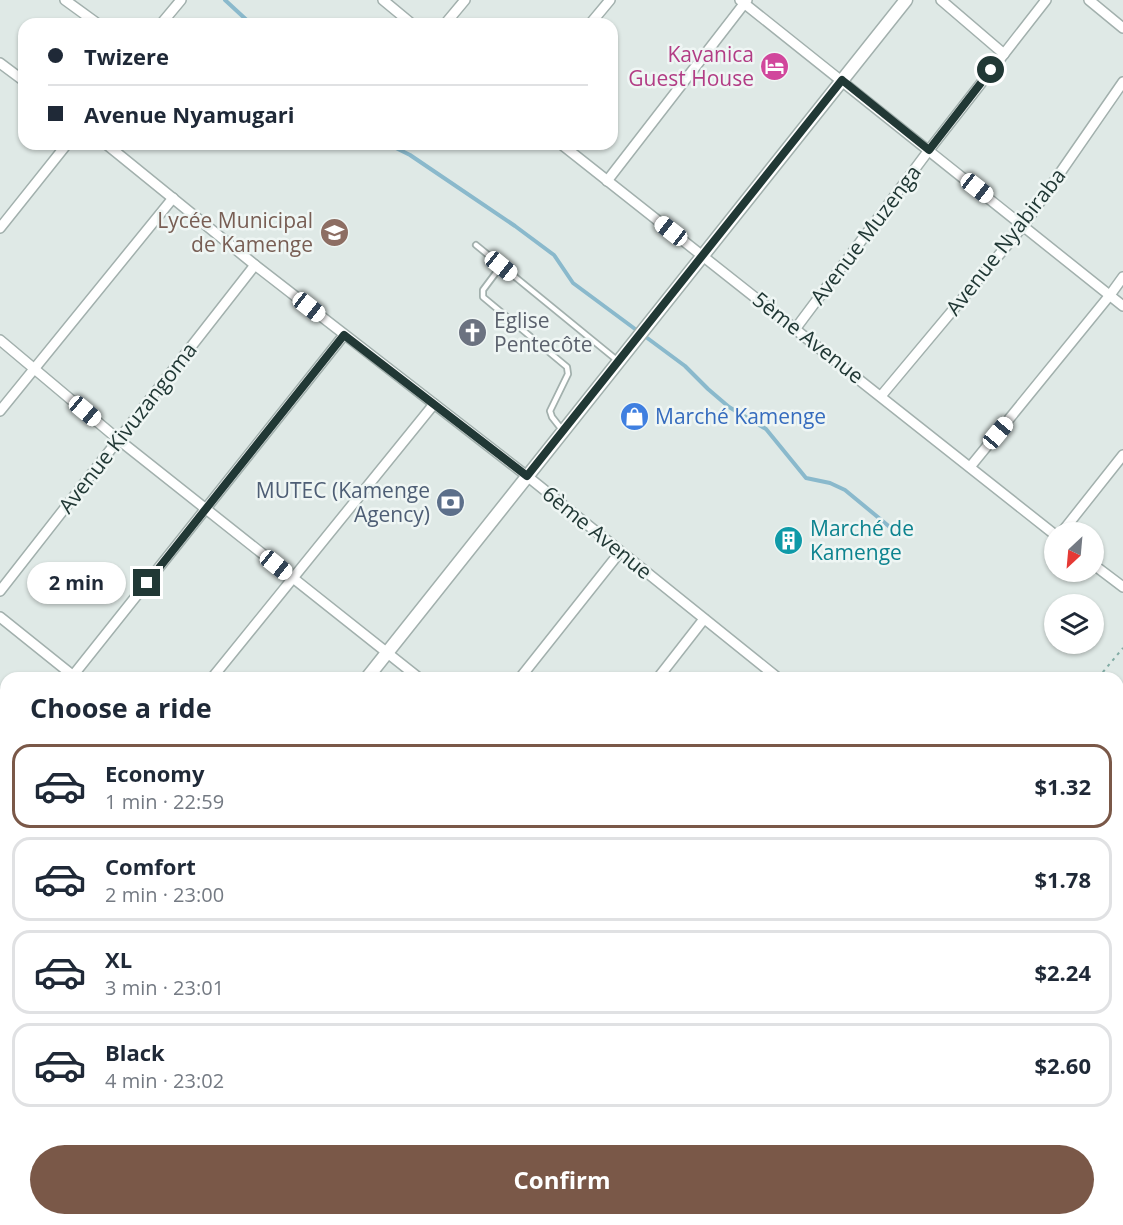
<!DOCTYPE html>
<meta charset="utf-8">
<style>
:root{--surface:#fff;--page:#f6f6f7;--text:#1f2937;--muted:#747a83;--line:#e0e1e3;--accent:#7a5848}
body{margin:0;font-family:"Open Sans",sans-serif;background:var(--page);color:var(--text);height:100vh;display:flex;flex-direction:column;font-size:22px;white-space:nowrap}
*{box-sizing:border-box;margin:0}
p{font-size:20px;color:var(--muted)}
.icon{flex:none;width:33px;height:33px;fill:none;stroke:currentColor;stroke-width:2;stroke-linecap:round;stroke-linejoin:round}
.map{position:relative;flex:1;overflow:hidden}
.side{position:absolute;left:0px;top:672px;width:1124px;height:554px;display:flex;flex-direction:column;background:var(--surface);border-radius:18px 18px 0 0;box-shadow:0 2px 4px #0004}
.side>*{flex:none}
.guide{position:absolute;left:18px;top:18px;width:600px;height:132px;border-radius:18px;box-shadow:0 2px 4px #0004;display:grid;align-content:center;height:132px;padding:0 30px;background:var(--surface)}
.needle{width:39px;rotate:206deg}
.fabs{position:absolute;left:1044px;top:522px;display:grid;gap:12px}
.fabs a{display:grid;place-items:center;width:60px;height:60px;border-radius:50%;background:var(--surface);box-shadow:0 2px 4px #0004;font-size:30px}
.end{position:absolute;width:27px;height:27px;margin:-14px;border:8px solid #213835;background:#fff;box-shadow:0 0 0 3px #fff}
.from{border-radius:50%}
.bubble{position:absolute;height:42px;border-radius:21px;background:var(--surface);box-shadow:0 2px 4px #0004;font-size:20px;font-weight:700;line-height:42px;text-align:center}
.car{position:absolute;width:18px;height:36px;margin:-18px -9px;border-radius:8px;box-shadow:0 0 4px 2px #0007;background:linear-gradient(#fff 24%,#345 0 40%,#fff 0 76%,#345 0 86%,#fff 0)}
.guide b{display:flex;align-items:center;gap:21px;height:57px;font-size:22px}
.guide b+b{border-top:2px solid var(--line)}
.guide i{width:15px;height:15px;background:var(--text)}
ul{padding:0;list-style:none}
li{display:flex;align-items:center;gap:18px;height:84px;margin:0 12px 9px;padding:0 18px;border:3px solid var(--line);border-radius:18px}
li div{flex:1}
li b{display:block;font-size:22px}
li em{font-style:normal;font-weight:700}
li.current{border-color:var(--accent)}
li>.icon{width:54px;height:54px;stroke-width:1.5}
h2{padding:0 30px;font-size:27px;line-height:72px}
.cta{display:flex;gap:12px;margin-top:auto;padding:12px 30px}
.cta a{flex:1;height:69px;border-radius:36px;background:var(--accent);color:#fff;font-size:24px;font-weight:700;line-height:69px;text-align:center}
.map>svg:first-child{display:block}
.green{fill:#b9dac6}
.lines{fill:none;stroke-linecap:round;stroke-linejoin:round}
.stream{stroke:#8ab9cc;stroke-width:4}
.service-casing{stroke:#a2b0ad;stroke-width:8}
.minor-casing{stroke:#a2b0ad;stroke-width:12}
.tertiary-casing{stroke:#a2b0ad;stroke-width:15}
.path{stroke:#81aba4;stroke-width:2;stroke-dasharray:3 4.5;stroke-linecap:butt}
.service{stroke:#fff;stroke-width:4.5}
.minor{stroke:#fff;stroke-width:9}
.tertiary{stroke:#fff;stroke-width:12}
.route{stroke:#213835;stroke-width:8}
.labels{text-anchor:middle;stroke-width:5;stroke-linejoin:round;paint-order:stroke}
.hotel-label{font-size:21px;fill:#b23c85;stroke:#eff6f4;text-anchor:end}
.education-label{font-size:21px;fill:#785e54;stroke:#eff6f4;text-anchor:end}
.street-label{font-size:21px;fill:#213835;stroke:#eff6f4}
.worship-label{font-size:21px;fill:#5b616d;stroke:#eff6f4;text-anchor:start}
.shop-label{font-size:21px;fill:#366cbe;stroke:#eff6f4;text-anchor:start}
.service-label{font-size:21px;fill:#4e5e75;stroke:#eff6f4;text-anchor:end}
.culture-label{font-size:21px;fill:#0d838f;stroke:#eff6f4;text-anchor:start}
</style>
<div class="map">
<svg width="1123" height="1225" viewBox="0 0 1123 1225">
<rect width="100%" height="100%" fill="#dfe9e6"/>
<polygon class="green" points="1118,719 1123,723 1123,917 1118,913"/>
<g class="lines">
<g class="stream">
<polyline points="225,0 251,24"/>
<polyline points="388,144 410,155 515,226 554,255 573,283 685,366 708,389 729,407 766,429 806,478 830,483 845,490 891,528"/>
</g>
<defs>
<g id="service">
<polyline points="476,245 618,361"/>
<polyline points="501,266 483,290 483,297 567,367 568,374 550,411 552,417 563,431"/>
<polyline points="1118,930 1123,934"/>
</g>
<g id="minor">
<polyline points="65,0 98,24"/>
<polyline points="383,0 412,24"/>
<polyline points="740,0 1123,306"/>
<polyline points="941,0 1004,54"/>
<polyline points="1089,0 1123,28"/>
<polyline points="161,24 181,0"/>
<polyline points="445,24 465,0"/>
<polyline points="590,24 610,0"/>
<polyline points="0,63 24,81"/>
<polyline points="106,144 255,265 527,476 778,678"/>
<polyline points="561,144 1054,534"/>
<polyline points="607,181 747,0"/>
<polyline points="0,228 67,144"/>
<polyline points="796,328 929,150 1046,0"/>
<polyline points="0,340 119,440 419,678"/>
<polyline points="881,396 1024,225 1123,82"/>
<polyline points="0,411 173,198"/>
<polyline points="970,467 1110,295 1123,277"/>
<polyline points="1062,532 1123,455"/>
<polyline points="1094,565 1123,587"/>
<polyline points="0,591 255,265"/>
<polyline points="0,617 76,678"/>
<polyline points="71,678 344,335"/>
<polyline points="212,678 434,404"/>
<polyline points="520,678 620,552"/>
<polyline points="658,678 704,619"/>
<polyline points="0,767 6,760"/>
<polyline points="0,898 6,903"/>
<polyline points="0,941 6,933"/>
<polyline points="1118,1093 1123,1098"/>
<polyline points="0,1188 6,1193"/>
<polyline points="39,1220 46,1225"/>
<polyline points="406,1220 413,1225"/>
<polyline points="790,1220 797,1225"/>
<polyline points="953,1220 960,1225"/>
<polyline points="1114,1220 1121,1225"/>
<polyline points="86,1225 90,1220"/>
<polyline points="227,1225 231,1220"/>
<polyline points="367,1225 372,1220"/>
<polyline points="509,1225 513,1220"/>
<polyline points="658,1225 662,1220"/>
<polyline points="943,1225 947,1220"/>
</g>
<g id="tertiary">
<polyline points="367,678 906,0"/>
<polyline points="0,1141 6,1134"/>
</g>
</defs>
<use href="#service" class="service-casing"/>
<use href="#minor" class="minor-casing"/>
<use href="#tertiary" class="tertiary-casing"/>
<polyline class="path" points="1098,678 1123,648"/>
<use href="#service" class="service"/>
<use href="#minor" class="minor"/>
<use href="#tertiary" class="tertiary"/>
</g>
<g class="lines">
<polyline class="route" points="147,583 344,335 527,476 842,80 929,150 991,70"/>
</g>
<defs>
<symbol id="hotel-disc" viewBox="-11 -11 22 22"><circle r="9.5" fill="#d1479c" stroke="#eff6f4"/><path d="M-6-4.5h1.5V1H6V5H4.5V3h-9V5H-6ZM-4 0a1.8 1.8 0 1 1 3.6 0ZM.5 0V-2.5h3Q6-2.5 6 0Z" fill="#fff"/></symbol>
<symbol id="school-disc" viewBox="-11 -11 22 22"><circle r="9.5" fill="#8d6e63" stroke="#eff6f4"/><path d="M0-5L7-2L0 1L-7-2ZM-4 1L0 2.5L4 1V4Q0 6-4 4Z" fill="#fff"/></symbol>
<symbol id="church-disc" viewBox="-11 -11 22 22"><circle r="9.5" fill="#6b7280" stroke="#eff6f4"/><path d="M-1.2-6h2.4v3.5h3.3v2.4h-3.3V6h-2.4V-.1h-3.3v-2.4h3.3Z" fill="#fff"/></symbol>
<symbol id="shop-disc" viewBox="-11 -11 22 22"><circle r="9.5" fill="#3f7fe0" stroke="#eff6f4"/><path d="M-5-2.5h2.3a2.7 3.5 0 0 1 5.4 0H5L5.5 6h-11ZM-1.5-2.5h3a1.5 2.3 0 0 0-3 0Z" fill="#fff"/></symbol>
<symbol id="bank-disc" viewBox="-11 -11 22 22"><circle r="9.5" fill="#5c6f8a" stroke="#eff6f4"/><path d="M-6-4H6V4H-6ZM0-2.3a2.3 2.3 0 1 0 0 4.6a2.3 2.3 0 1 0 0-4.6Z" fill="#fff"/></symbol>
<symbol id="building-disc" viewBox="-11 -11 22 22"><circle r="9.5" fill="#0f9aa8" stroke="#eff6f4"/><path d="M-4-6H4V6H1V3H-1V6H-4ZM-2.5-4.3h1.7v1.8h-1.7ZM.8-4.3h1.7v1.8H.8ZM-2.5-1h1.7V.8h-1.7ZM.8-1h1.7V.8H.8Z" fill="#fff"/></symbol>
</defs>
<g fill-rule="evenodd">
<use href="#hotel-disc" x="758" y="50" width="33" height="33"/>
<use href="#school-disc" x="318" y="216" width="33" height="33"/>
<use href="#church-disc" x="456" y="316" width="33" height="33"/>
<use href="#shop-disc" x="618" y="400" width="33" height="33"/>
<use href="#bank-disc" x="434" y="486" width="33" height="33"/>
<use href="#building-disc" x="772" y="524" width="33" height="33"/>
</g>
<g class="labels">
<g class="hotel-label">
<text x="754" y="62">Kavanica<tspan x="754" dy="24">Guest House</tspan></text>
</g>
<g class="education-label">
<text x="313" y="228">Lycée Municipal<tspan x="313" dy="24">de Kamenge</tspan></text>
</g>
<g class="street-label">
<text transform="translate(866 235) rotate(-53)" y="7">Avenue Muzenga</text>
<text transform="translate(1006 242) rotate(-52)" y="7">Avenue Nyabiraba</text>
<text transform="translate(808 338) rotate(38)" y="7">5ème Avenue</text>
<text transform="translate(128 428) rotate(-52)" y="7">Avenue Kivuzangoma</text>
<text transform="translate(597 533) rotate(39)" y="7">6ème Avenue</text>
</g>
<g class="worship-label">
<text x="494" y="328">Eglise<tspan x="494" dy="24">Pentecôte</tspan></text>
</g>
<g class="shop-label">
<text x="655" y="424">Marché Kamenge</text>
</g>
<g class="service-label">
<text x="430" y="498">MUTEC (Kamenge<tspan x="430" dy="24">Agency)</tspan></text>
</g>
<g class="culture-label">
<text x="810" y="536">Marché de<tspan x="810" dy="24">Kamenge</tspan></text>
</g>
</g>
</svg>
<div class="fabs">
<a><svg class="needle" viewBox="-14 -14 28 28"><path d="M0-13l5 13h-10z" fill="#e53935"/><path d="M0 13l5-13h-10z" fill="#747a83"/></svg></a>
<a><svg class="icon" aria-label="layers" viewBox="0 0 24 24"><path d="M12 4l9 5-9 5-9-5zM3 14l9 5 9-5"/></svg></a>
</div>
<i class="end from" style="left:991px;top:70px"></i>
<i class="end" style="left:147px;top:583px"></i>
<div class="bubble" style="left:27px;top:562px;width:99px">2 min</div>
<i class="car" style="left:977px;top:188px;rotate:128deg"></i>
<i class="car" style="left:671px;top:231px;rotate:308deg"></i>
<i class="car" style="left:501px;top:266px;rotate:129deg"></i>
<i class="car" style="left:309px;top:307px;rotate:128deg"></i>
<i class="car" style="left:85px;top:411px;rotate:130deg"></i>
<i class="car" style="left:998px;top:433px;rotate:40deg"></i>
<i class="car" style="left:276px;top:565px;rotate:129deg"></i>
<div class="guide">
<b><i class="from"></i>Twizere</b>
<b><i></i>Avenue Nyamugari</b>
</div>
<section class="side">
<h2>Choose a ride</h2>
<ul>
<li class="current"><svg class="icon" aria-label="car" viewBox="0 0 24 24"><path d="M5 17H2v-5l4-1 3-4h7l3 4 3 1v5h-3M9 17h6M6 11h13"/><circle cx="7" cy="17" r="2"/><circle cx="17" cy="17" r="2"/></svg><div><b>Economy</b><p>1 min · 22:59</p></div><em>$1.32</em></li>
<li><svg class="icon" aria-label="car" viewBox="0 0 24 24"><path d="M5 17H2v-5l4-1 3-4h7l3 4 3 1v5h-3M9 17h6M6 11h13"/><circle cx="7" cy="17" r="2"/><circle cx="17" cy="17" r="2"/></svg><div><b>Comfort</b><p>2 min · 23:00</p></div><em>$1.78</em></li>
<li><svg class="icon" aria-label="car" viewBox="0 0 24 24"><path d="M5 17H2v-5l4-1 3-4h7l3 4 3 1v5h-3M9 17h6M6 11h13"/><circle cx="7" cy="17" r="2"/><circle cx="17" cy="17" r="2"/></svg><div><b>XL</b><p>3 min · 23:01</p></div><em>$2.24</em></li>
<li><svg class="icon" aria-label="car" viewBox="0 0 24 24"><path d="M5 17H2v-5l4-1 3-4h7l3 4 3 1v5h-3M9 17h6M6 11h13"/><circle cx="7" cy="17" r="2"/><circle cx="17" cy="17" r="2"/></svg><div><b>Black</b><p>4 min · 23:02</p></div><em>$2.60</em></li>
</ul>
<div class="cta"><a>Confirm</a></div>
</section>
</div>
